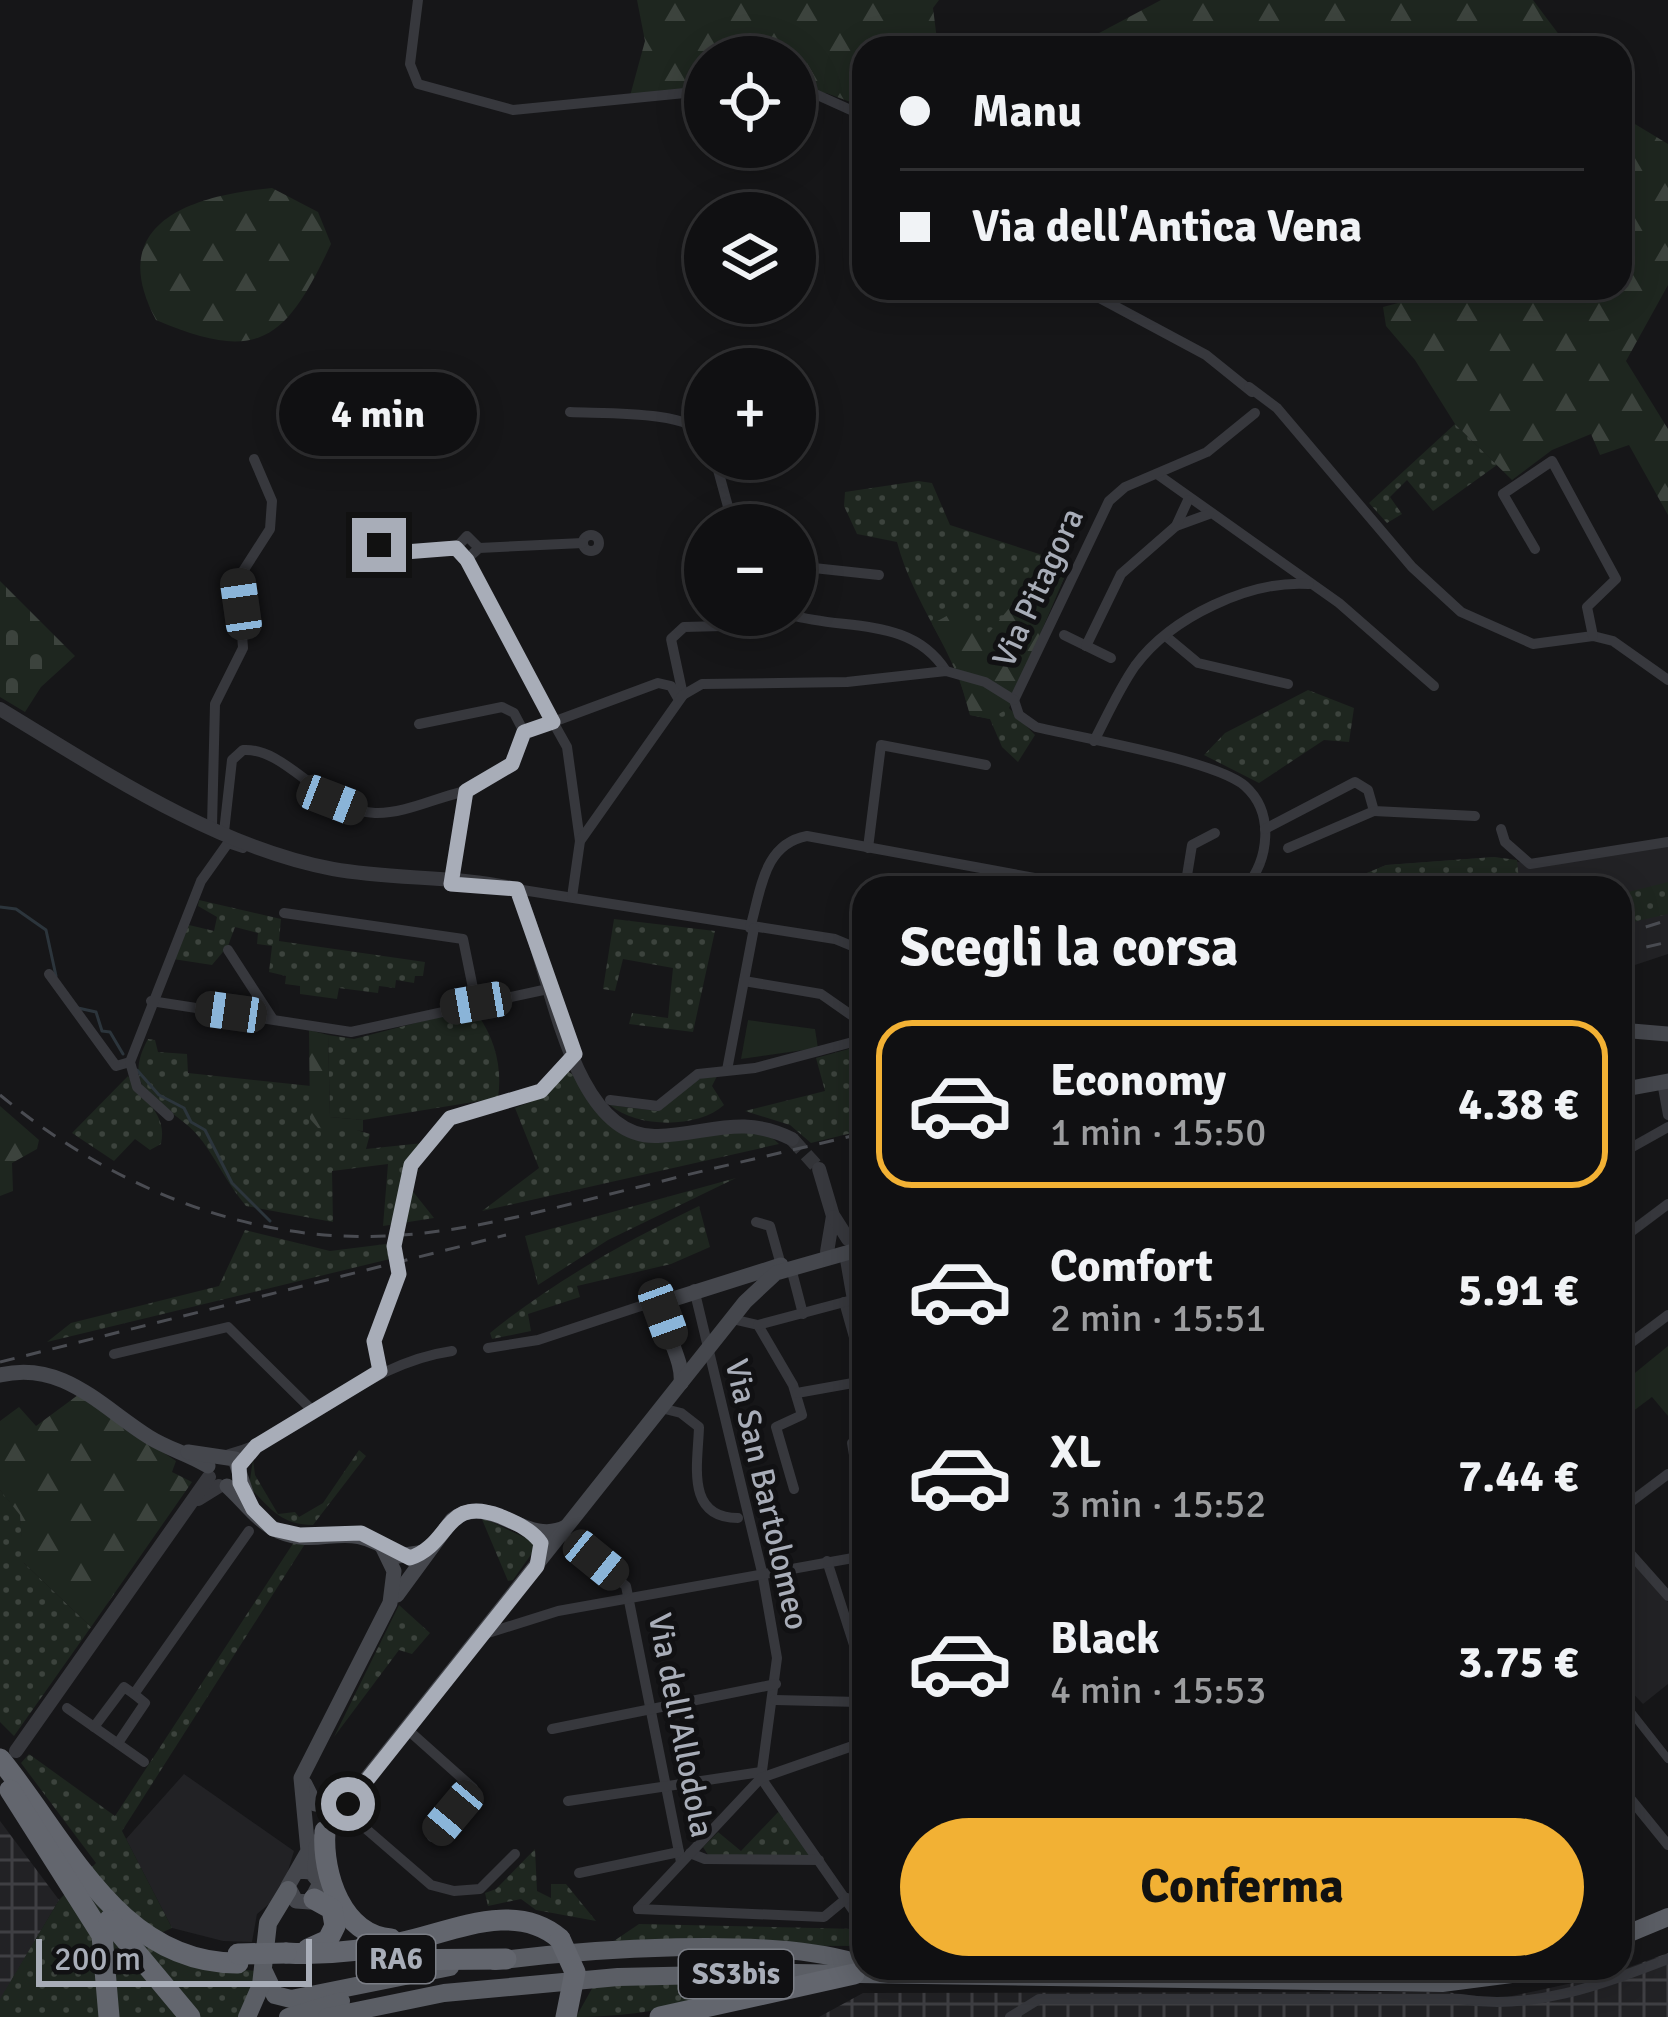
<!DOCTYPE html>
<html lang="it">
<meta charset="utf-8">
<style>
:root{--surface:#101012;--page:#19191b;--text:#f1f3f6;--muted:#9c9d9f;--line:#303032;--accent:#f2b134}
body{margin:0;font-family:Signika,sans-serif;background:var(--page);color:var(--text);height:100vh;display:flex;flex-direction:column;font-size:45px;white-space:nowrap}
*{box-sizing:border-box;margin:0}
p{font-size:39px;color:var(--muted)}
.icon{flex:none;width:66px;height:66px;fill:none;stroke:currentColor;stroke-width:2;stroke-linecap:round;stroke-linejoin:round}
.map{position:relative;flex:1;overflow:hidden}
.side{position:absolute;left:852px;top:876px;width:780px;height:1104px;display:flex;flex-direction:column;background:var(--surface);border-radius:36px;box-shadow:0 6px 30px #0003,0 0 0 3px var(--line)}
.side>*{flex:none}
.guide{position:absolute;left:852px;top:36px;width:780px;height:264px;border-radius:36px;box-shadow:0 6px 30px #0003,0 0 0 3px var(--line);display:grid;align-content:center;height:264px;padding:0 48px;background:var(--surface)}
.tools{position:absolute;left:684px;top:36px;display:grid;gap:24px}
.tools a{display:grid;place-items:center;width:132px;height:132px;border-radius:50%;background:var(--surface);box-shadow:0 6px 30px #0003,0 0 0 3px var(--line);font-size:60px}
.scale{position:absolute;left:36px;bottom:30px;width:276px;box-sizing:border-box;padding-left:12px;border:6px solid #a8adb8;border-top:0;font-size:33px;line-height:42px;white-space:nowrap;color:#a8adb8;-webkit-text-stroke:9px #111113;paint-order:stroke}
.end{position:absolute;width:54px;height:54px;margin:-27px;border:15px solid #a8adb8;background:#111;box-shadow:0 0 0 6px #111}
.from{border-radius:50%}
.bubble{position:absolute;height:84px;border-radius:42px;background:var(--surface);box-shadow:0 6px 30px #0003,0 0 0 3px var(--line);font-size:39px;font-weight:800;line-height:84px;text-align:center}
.car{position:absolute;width:36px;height:72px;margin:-36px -18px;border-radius:15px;box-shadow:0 0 9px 3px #0007;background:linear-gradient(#222 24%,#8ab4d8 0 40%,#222 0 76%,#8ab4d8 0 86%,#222 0)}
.guide b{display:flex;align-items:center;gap:42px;height:114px;font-size:45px}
.guide b+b{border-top:3px solid var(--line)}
.guide i{width:30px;height:30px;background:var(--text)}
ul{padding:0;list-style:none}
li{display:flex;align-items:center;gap:36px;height:168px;margin:0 24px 18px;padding:0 24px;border:6px solid transparent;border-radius:36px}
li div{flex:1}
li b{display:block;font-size:45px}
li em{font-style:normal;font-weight:800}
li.active{border-color:var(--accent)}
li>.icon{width:108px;height:108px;stroke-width:1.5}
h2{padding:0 48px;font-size:54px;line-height:144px}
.cta{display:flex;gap:24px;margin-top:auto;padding:24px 48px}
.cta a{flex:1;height:138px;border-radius:72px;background:var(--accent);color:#111;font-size:48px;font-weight:800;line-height:138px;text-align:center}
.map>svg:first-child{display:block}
.built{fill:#222225}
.industrial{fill:url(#industrial-grid)}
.grass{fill:url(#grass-dots)}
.forest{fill:url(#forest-firs)}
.cemetery{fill:url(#cemetery-stones)}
.park{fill:#1e261f}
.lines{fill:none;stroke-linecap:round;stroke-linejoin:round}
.stream{stroke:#2c353c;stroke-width:3}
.tertiary-tunnel{stroke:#333438;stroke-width:14;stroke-dasharray:14 7;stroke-linecap:butt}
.pedestrian{stroke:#37383d;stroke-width:8}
.minor{stroke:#37383d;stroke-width:10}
.tertiary{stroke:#37383d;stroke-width:14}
.secondary{stroke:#45474d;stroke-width:15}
.trunk{stroke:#5b5e65;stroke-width:18}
.motorway{stroke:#63666e;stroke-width:21}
.rail{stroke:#4a4c52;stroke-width:3;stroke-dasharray:15 12;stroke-linecap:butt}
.motorway-bridge{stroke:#63666e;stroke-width:21}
.route{stroke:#a8adb8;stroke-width:15}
.labels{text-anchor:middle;stroke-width:10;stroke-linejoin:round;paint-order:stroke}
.shield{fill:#111113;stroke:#7b7e86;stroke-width:3}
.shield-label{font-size:30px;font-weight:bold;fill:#a8adb8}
.street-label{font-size:33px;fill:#a8adb8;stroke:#111113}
</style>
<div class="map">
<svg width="1668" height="2017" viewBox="0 0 1668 2017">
<defs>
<pattern id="industrial-grid" width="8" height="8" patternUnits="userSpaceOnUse" patternTransform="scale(3)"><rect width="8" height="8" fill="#222225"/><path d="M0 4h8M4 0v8" fill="none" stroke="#3f3f43"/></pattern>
<pattern id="grass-dots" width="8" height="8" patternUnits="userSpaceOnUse" patternTransform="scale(3)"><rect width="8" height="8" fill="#1e261f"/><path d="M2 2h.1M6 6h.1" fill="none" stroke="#3c433d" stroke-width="1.8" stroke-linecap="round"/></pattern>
<pattern id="forest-firs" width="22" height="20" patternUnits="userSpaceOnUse" patternTransform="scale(3)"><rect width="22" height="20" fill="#1e261f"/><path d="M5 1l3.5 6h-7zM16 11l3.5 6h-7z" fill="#3c433d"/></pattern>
<pattern id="cemetery-stones" width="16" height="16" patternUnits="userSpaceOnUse" patternTransform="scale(3)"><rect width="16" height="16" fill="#1e261f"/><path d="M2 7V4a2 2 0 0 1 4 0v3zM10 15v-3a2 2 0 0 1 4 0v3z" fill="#3c433d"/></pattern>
</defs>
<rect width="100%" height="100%" fill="#161618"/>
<g class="built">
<polygon points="1668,842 1668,954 1620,970 1620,888 1331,888 1386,865 1494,857 1530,864"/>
<polygon points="1620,1547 1668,1602 1668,1684 1643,1704 1620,1680"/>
<polygon points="184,1774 294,1851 281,1894 257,1914 252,1942 223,1941 172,1928 126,1839"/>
</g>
<g class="industrial">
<polygon points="0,1821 59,1900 0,2000"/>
<polygon points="1668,1953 1668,2017 819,2017 863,1993 1446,1992 1498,1999 1605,1976"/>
</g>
<g class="grass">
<polygon points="1455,424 1497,465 1433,511 1407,480 1390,497 1402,514 1387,523 1369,503"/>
<path d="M918 481 932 483 950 525 1070 564 1012 694 1009 708 1035 735 1018 762 1002 747 990 719 970 715C957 653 913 604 897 542L857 534 844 506 845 492Z"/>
<polygon points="1308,690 1354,708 1349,742 1324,740 1259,783 1204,755 1225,733"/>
<polygon points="1494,857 1517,860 1519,881 1529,888 1331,888 1386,865"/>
<polygon points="1668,882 1668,914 1620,925 1620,894"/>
<polygon points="199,900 281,919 279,941 425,962 423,976 415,976 414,983 396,980 395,988 379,986 378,993 339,988 337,999 300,994 300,986 285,984 286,976 269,972 272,946 257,944 258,933 235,927 228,946 212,965 173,959 189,925 214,931 217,917 198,906"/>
<polygon points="614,919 715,931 693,1032 629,1024 632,1013 668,1018 673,968 623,959 615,991 603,989"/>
<path d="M473 1008C493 1034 503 1064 498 1098L363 1120 330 1117 328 1035 354 1039Z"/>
<path d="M148 1039 155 1040 158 1052 187 1054 188 1073 311 1086 310 1118 318 1128 339 1125 370 1134 366 1149 423 1143 403 1179 434 1218 383 1226 388 1164 332 1171 333 1222 246 1206C229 1186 218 1163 203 1142 176 1103 115 1099 148 1039Z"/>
<polygon points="856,1047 864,1066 864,1130 811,1143 790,1125 745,1111 825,1091 816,1058"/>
<path d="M567 1071C591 1082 592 1125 631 1137 674 1150 748 1110 779 1144L482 1211 539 1168 515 1108 546 1096Z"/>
<path d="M718 1074 712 1086 724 1105C699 1128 638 1129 610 1105L658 1111 699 1079Z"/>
<path d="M128 1076C143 1100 168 1114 161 1144L150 1150 135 1139 114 1161 72 1133Z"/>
<polygon points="736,1178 608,1240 538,1285 525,1236"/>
<path d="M699 1206 710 1247 671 1264 577 1286 580 1297 528 1314 531 1331 492 1339 490 1333C554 1281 625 1242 699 1206Z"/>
<polygon points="245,1230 330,1251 386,1244 390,1259 47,1342 71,1323 219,1286"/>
<path d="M359 1450 366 1456 313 1525C281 1525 271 1509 249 1487L253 1459 255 1475 278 1514 295 1512 299 1517 323 1503Z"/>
<polygon points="0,1490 20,1514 24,1563 91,1627 14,1736 0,1722"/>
<polygon points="481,1517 534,1542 535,1536 535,1549 513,1580 508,1581"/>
<polygon points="294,1542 305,1544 122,1831 172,1928 143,1941 182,1963 257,1971 241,2017 0,2017 0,1999 59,1900 96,1863 21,1763 29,1754 115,1816"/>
<polygon points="399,1605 430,1633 412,1654 399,1650 334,1737"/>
<polygon points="780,1810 812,1856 708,1855 703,1847 718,1832 741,1851"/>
<polygon points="535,1849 537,1891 551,1898 551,1884 566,1884 596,1921 536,1910 521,1899 488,1906 485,1893 496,1889"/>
<polygon points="639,1924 858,1929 864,1931 864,1946 608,1945"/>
<path d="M815 1978C735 1993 657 2017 576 2017L594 1985Z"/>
</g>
<g class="forest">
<polygon points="637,0 939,0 933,8 938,48 864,48 864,107 826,93 795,93 795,57 705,57 705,95 630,96 645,41"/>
<polygon points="1161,0 1533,0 1569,48 1249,48 1238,37 1227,48 1071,48"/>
<polygon points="1620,115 1668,144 1668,285 1626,361 1668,429 1668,515 1629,445 1600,455 1591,434 1552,450 1512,480 1455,424 1415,360 1386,326 1383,307 1417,298 1418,288 1620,288"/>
<path d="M272 188 318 212 331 244C285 343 257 363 156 320 103 221 195 195 272 188Z"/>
<polygon points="1050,558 1070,564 1009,708 990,719 970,715 956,667 932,624 954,612 989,633"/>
<polygon points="309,1030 328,1035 330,1117 363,1120 363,1131 318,1128 310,1119"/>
<polygon points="0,1106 39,1140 37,1149 12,1163 13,1191 0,1196"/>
<polygon points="78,1395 176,1461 172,1472 192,1482 91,1627 23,1562 20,1515 0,1490 0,1421 19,1407 36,1426"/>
</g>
<polygon class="cemetery" points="0,581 75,656 41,687 25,712 0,697"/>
<g class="park">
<polygon points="748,1020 815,1029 818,1048 741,1059"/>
<polygon points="1668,1346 1668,1416 1652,1397 1620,1421 1620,1385"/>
</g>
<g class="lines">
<g class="stream">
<polyline points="0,907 16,909 46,930 56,976"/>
<polyline points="78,1008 96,1012 102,1031 110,1032 123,1054"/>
<polyline points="137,1070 159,1095 184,1108 191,1122 205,1130 232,1183 270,1221"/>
</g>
<polyline class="tertiary-tunnel" points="792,1139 819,1169"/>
<polyline class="pedestrian" points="1620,1698 1668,1759"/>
<g class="minor">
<polyline points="418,0 410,64 418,84 513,110 705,91"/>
<polyline points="795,93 813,93 864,116"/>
<polyline points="1081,288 1206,355 1252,392"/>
<polyline points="1249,387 1277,408 1412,567 1461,612 1533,644 1593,636 1613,641 1668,680"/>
<path d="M570 412C601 414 689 410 705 436"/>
<polyline points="715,459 733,525"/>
<polyline points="1157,474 1339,603 1434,686"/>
<polyline points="1176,526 1209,514"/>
<circle cx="591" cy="543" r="8"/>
<polyline points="479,548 467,536 456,548 467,559 479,548 583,543"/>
<polyline points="1535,549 1503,494 1552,461 1616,579 1587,607 1593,636"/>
<polyline points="392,553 383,561 374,553 383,544 392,553 456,548"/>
<polyline points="795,566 879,575"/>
<path d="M791 615C847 631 911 616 946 671"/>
<polyline points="1064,635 1111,658"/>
<polyline points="1168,638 1198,663 1288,684"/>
<polyline points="1086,646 1121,574 1176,526 1188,500"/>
<polyline points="683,695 671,639 684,627 723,626"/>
<polyline points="1014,700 1109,501 1125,487 1207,452 1255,413"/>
<path d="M1014 700 1019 715 1036 727C1081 738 1215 760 1245 786 1275 813 1269 860 1245 888"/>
<polyline points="419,724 502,707 514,713 524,732"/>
<path d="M1094 741C1107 716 1119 689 1135 666 1171 617 1250 580 1309 584"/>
<polyline points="212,826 215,704 243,648 238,579 270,529 272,501 254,459"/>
<polyline points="1265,829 1355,782 1368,790 1374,811 1475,816"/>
<polyline points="1501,829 1505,842 1530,864 1668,842"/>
<path d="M224 832 232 760 243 750C287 747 322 811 375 813 405 814 437 797 466 791"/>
<polyline points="580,841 567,747 553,722 658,683 671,686 679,700"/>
<polyline points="868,848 881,745 986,765"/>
<polyline points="1288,848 1374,811"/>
<polyline points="451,884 466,791 512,764 524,732 553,722 467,559"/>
<polyline points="1185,888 1192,845 1215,833"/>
<polyline points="516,889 835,939 864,951"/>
<polyline points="572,897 580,841 683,695 702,684 847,682 946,671 985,682 1014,700"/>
<polyline points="284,913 463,939 476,1003"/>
<path d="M750 928C761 891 763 844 807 836L1089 888"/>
<polyline points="228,950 272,1018"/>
<polyline points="49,974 116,1066 130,1062"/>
<polyline points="744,981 821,994 864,1024"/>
<polyline points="151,1001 351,1032 548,989"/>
<polyline points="727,1070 754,928"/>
<polyline points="1662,1082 1668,1115"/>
<polyline points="610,1100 658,1106 698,1074 755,1068 864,1039"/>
<polyline points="169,1116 137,1087 130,1062 201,881 228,843 243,848"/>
<polyline points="1620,1154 1668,1127"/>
<polyline points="756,1222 770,1226 781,1265"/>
<polyline points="1620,1240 1668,1204"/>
<polyline points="791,1268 803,1314"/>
<polyline points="694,1289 762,1572 777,1658 761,1778 864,1926"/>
<polyline points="844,1302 855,1341 864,1339"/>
<polyline points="732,1319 758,1325 793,1385 802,1415 776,1427 794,1489"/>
<polyline points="758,1325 852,1300 844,1254"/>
<polyline points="488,1348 538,1340 668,1297"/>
<polyline points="1620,1351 1668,1315"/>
<polyline points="114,1354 228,1327 314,1412"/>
<polyline points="380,1371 374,1341 399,1273 394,1245 411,1164 450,1118 541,1091 575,1054"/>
<polyline points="797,1393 864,1381"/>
<path d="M661 1408 681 1413 699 1427C698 1463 685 1518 738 1518"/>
<polyline points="852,1443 864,1515"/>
<path d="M229 1454C312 1432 362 1364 452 1351"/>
<polyline points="1620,1510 1668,1474"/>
<polyline points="562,1533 626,1586 681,1862"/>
<polyline points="1620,1542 1668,1596"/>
<polyline points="827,1561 864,1676"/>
<polyline points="488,1633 558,1611 864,1556"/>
<polyline points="775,1700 859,1702"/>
<polyline points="67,1708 144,1762"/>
<polyline points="94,1727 124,1687 134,1694 249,1531"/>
<polyline points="552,1729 776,1684"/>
<polyline points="408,1730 473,1788 432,1837"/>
<polyline points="118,1743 145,1703 134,1694"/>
<polyline points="1620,1786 1668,1845"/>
<polyline points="568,1801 761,1772"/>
<polyline points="343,1809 431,1885 454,1891 480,1889 515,1854"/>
<polyline points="690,1853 705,1859 819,1860"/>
<polyline points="579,1873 679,1852"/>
<polyline points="638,1909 761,1778 864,1742"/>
<polyline points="638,1909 824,1917 847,1898"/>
<path d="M1010 2017 1039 1999H1460C1533 2011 1600 1985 1668 1959"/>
</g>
<g class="tertiary">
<path d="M0 709C101 770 215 847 333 869 393 880 457 875 516 889 549 950 565 1141 658 1136 709 1134 742 1114 792 1139"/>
<polyline points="819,1169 833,1216 827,1252"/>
<polyline points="834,1217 848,1239 858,1243"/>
<polyline points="198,1499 219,1486"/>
<polyline points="16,1751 209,1477"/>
</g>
<g class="secondary">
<polyline points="1620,1030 1668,1034"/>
<polyline points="1620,1090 1668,1081"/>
<path d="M0 1375C62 1360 100 1406 149 1437 168 1449 189 1454 208 1466"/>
<path d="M681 1383C684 1355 657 1328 667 1301L781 1265"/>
<polyline points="188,1452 235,1459 249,1502"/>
<path d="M227 1486C243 1500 258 1522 278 1531 326 1551 344 1515 398 1556L425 1552"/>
<path d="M397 1595 452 1520C490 1490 526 1548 566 1527"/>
<polyline points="305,1784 315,1804 345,1805"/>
<polyline points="298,1871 311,1872 320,1883 310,1902 296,1901 288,1886 308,1851 301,1778 390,1603 394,1571 381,1544"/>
<polyline points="315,1875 316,1847 325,1831 745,1302 776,1273 864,1248"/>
</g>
<g class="trunk">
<polyline points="1620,1937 1668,1917"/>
<path d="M495 1961C587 1949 767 1936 854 1962"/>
<polyline points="1300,1968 1402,1970"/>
<polyline points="264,1972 275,1995 291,1999 450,1967"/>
<polyline points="247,2017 261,1985 268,1923 288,1890"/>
<polyline points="288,2017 341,2001"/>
<polyline points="327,2017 444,1993 618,1977 795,1973 1442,1983 1558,1968"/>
</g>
<g class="motorway">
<path d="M0 1759C67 1841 119 1964 238 1963"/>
<polyline points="10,1790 102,1935 109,2017"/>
<path d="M325 1831C322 1875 342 1935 391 1939"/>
<polyline points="109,1920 190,2017"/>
<polyline points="308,1949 328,1940 335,1926 332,1909 314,1899"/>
<path d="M286 1953C323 1955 362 1951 399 1943 450 1933 514 1899 560 1939"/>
<polyline points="368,1960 506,1959"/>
<polyline points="660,2017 854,1974"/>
</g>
<g class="rail">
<polyline points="1620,935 1668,920"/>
<polyline points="1620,953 1668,942"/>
<path d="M0 1095C113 1188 254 1247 402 1235 485 1229 563 1205 643 1186 716 1167 790 1151 864 1133"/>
<polyline points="0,1362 506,1235"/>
</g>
<g class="motorway-bridge">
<polyline points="560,1939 575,1972 566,2017"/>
<polyline points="238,1954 286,1953"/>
</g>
</g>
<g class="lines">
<path class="route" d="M348 1804 537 1566 541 1543C531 1529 516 1523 500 1516 444 1495 452 1544 410 1558L361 1533 300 1535 273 1529 253 1509 240 1483 239 1466 256 1446 380 1371 374 1341 399 1274 394 1246 411 1165 450 1118 541 1091 575 1054 517 889 451 884 466 791 512 764 524 732 553 722 467 560 456 548 392 553 388 545H379"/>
</g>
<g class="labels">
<g class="shield">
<rect x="357" y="1935" width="78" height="48" rx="9"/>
<rect x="679" y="1950" width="114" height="48" rx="9"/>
</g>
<g class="shield-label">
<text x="396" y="1969">RA6</text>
<text x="736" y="1984">SS3bis</text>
</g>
<g class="street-label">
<text transform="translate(1037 587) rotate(-65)" y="12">Via Pitagora</text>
<text transform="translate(768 1494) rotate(77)" y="12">Via San Bartolomeo</text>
<text transform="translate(682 1725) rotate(79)" y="12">Via dell'Allodola</text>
</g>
</g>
</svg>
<div class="tools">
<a><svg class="icon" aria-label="locate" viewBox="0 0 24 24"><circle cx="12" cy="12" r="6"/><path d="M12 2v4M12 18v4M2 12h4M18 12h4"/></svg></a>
<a><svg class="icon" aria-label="layers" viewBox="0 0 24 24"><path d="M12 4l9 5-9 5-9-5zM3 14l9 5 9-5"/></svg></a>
<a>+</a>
<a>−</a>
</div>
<div class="scale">200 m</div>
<i class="end from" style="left:348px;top:1804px"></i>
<i class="end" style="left:379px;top:545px"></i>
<div class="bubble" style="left:279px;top:372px;width:198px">4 min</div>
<i class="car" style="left:241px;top:604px;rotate:352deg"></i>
<i class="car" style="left:332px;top:800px;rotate:111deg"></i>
<i class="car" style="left:476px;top:1003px;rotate:260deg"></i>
<i class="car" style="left:231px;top:1012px;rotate:278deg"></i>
<i class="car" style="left:663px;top:1314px;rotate:160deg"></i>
<i class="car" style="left:596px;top:1560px;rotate:129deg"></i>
<i class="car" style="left:453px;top:1813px;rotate:220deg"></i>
<div class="guide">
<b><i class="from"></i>Manu</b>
<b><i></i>Via dell'Antica Vena</b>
</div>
<section class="side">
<h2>Scegli la corsa</h2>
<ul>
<li class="active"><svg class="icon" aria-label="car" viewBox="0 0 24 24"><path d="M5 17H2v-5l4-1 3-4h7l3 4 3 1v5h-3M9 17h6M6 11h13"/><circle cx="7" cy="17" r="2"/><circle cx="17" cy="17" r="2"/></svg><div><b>Economy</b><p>1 min · 15:50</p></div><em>4.38 €</em></li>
<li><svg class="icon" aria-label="car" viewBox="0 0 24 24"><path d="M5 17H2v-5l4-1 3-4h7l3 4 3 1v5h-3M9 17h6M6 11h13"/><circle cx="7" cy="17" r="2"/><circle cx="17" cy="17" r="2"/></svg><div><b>Comfort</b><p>2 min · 15:51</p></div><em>5.91 €</em></li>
<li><svg class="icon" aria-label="car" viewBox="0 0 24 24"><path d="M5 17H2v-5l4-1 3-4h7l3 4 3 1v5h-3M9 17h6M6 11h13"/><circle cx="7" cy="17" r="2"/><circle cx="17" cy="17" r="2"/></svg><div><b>XL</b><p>3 min · 15:52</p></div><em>7.44 €</em></li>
<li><svg class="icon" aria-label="car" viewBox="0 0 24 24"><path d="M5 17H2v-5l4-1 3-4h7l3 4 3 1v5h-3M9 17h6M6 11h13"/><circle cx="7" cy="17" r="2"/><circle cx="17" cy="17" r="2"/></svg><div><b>Black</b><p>4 min · 15:53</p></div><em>3.75 €</em></li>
</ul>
<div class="cta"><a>Conferma</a></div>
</section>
</div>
